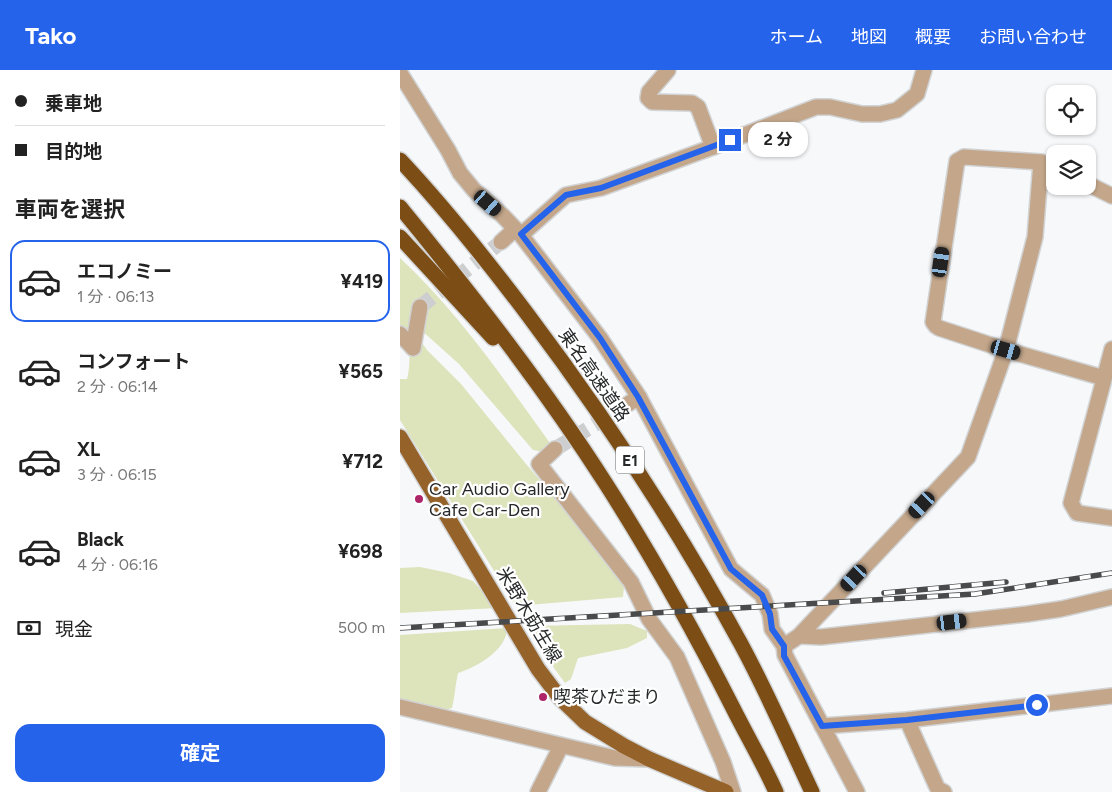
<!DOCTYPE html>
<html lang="ja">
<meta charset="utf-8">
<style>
:root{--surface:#fff;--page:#f6f6f6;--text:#222;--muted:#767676;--line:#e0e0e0;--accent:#2563eb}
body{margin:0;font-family:Figtree,"Noto Sans JP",sans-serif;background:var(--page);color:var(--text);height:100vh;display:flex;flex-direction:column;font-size:19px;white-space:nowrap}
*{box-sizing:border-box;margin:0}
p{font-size:16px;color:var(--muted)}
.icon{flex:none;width:28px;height:28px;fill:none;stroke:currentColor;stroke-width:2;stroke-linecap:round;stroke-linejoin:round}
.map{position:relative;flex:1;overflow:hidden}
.details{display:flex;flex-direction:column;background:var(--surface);width:400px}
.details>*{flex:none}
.top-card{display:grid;align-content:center;height:110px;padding:0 15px;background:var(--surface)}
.tools{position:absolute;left:646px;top:15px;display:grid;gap:10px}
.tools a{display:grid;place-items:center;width:50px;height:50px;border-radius:10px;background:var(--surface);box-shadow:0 1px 4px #0004;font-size:25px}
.end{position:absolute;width:22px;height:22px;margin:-11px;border:6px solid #2563eb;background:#fff;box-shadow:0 0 0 2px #fff}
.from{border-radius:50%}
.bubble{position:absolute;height:35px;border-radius:15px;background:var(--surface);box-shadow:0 1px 4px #0004;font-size:16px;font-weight:700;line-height:35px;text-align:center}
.car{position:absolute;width:15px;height:30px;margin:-15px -8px;border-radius:6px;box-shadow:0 0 4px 1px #0007;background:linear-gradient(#222 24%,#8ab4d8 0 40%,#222 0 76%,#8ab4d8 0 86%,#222 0)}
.top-card b{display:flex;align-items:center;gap:18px;height:48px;font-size:19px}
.top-card b+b{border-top:1px solid var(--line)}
.top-card i{width:12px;height:12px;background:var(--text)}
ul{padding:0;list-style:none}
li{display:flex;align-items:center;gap:15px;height:82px;margin:0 10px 8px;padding:0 5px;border:2px solid transparent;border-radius:15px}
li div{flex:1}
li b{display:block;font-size:19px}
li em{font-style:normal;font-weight:700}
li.current{border-color:var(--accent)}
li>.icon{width:45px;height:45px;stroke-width:1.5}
h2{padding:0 15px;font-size:22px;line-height:60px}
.pay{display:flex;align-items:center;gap:12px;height:55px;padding:0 15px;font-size:19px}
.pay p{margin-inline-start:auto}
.action{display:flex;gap:10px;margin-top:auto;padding:10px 15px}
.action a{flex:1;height:58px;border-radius:15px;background:var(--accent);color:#fff;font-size:20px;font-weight:700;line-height:58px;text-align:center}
header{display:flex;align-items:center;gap:30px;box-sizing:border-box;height:70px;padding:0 25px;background:var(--accent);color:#fff}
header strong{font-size:24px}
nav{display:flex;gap:28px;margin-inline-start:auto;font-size:18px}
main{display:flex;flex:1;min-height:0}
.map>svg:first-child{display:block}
.green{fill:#dde3ba}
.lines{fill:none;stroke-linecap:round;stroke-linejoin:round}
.minor-tunnel{stroke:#cdced0;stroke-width:15;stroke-dasharray:15 8;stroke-linecap:butt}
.minor-casing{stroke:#d1d3d4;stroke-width:18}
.major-casing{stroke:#d1d3d4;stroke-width:18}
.highway-casing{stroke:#d1d3d4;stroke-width:18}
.minor{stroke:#c4a78b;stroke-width:15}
.major{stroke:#956229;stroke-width:15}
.highway{stroke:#7c4d15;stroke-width:15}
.rail-casing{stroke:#484a4b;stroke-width:5.5}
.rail{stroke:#fff;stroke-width:4;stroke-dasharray:11;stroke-linecap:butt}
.route{stroke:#2563eb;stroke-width:6}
.poi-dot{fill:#ad2468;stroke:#fff;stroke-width:2}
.labels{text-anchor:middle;stroke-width:4.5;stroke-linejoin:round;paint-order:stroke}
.shield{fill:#fff;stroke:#686869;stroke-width:1}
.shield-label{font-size:16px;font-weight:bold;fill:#272829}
.street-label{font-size:18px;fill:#272829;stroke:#fff}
.poi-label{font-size:18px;fill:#272829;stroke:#fff;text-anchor:start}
</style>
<header>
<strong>Tako</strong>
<nav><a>ホーム</a><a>地図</a><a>概要</a><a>お問い合わせ</a></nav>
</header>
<main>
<section class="details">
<div class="top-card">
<b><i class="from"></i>乗車地</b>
<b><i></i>目的地</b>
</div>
<h2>車両を選択</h2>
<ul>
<li class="current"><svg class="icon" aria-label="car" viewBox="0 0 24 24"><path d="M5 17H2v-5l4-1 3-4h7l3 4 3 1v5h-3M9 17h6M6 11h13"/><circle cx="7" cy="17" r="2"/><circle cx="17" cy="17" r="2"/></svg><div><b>エコノミー</b><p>1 分 · 06:13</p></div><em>¥419</em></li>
<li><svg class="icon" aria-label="car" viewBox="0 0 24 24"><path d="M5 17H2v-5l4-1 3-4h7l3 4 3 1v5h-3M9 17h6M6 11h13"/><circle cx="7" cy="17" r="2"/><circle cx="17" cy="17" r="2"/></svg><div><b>コンフォート</b><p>2 分 · 06:14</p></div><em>¥565</em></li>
<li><svg class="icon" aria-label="car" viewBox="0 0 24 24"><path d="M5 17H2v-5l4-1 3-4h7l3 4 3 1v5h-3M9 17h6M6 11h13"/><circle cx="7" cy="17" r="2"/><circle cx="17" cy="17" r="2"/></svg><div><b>XL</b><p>3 分 · 06:15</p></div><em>¥712</em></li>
<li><svg class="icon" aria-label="car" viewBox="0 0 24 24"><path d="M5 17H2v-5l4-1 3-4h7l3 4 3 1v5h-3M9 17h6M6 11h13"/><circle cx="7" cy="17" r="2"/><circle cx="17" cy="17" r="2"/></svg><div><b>Black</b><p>4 分 · 06:16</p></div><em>¥698</em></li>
</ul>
<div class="pay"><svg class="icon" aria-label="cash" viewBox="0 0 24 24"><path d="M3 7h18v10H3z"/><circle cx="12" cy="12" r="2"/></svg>現金<p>500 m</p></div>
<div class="action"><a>確定</a></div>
</section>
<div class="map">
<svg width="712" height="722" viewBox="0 0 712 722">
<rect width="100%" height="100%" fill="#f6f8fa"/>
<g class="green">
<path d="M0 188C58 242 104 309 150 373L144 382 133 380 59 294 11 251 13 260 27 280 61 314 126 394 188 465 224 516 223 527 116 536 0 350V309H7C11 293 11 270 0 257Z"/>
<polygon points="20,497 49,503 73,511 97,538 0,543 0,498"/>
<polygon points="230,554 247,561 247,568 227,578 178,588 171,609 165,613 149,591 129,556"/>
<path d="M107 558C107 580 77 597 58 603 55 615 55 627 52 638L46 640 0 630V565Z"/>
</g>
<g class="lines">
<g class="minor-tunnel">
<polyline points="20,237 101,172"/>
<polyline points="155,379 220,339"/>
</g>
<defs>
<g id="minor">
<polyline points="268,0 249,22 248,28 252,32 292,33 298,37 313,77"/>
<polyline points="0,3 48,80 60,103 74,120 103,146 121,165 200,268 239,327 331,499 362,525 370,544 372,559 384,576 385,585 457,722"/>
<polyline points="655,98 641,92 564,87 557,91 533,252 536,256 539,258 606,280 704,308"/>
<polyline points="688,114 712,126"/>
<polyline points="121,165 166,125 201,118 313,77 416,37 430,37 462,44 480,44 497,40 517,24 524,0"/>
<polyline points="101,172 115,159"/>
<polyline points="0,264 13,278"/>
<polyline points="13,278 20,237"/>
<polyline points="712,279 671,433 677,443 712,448"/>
<polyline points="220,339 239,327"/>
<polyline points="155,379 139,394 231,512 249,549 277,587 323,692 333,722"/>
<polyline points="399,566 421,567 627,544 661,539 712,527"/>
<polyline points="384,576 399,566 568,387 606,280 635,167 641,92"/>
<polyline points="0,637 215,688 249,689"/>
<polyline points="507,650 536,715 538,719 544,722"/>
<polyline points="422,656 507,650 712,626"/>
<polyline points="138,722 161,676"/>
</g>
<polyline id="major" points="0,367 138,599 160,628 185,652 224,676 249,689 326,722"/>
<g id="highway">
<path d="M0 90C46 139 88 192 128 245 207 350 279 460 341 574 367 622 389 673 412 722"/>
<path d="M0 137C73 226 144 317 206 414 252 486 294 561 333 638 347 666 363 693 376 722"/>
<polyline points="0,167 93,268"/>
</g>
</defs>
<use href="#minor" class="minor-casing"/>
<use href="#major" class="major-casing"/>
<use href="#highway" class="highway-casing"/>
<use href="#minor" class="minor"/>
<use href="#major" class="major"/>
<use href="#highway" class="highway"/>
<defs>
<g id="rail">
<polyline points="484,523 606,512"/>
<polyline points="0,558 575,524 712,503"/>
</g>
</defs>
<use href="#rail" class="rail-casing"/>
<use href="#rail" class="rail"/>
</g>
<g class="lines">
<polyline class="route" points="330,70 201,118 166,125 121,164 200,268 238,327 331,499 362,525 370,544 372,559 384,576 384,586 422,656 507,650 637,635"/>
</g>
<g class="poi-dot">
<circle cx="19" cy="429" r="5"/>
<circle cx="143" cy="627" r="5"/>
</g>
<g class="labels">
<rect class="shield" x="216" y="376.5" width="28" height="27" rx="4"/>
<g class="shield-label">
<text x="230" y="396">E1</text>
</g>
<g class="street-label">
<text transform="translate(194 305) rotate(55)" y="6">東名高速道路</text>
<text transform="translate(129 545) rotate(59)" y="6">米野木莇生線</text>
</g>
<g class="poi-label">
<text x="29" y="425">Car Audio Gallery<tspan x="29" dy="21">Cafe Car-Den</tspan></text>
<text x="153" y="633">喫茶ひだまり</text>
</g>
</g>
</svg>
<div class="tools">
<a><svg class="icon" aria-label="locate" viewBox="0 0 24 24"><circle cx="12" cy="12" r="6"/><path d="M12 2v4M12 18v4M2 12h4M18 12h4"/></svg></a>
<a><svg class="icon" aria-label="layers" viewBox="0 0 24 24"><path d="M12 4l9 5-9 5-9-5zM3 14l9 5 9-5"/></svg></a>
</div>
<i class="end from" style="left:637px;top:635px"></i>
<i class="end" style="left:330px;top:70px"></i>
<div class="bubble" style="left:348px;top:52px;width:60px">2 分</div>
<i class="car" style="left:88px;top:133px;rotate:131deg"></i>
<i class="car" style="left:541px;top:192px;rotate:8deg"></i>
<i class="car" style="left:606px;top:280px;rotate:106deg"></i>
<i class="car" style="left:522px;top:435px;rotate:223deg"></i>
<i class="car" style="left:454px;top:508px;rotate:223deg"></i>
<i class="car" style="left:552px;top:552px;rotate:83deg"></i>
</div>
</main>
